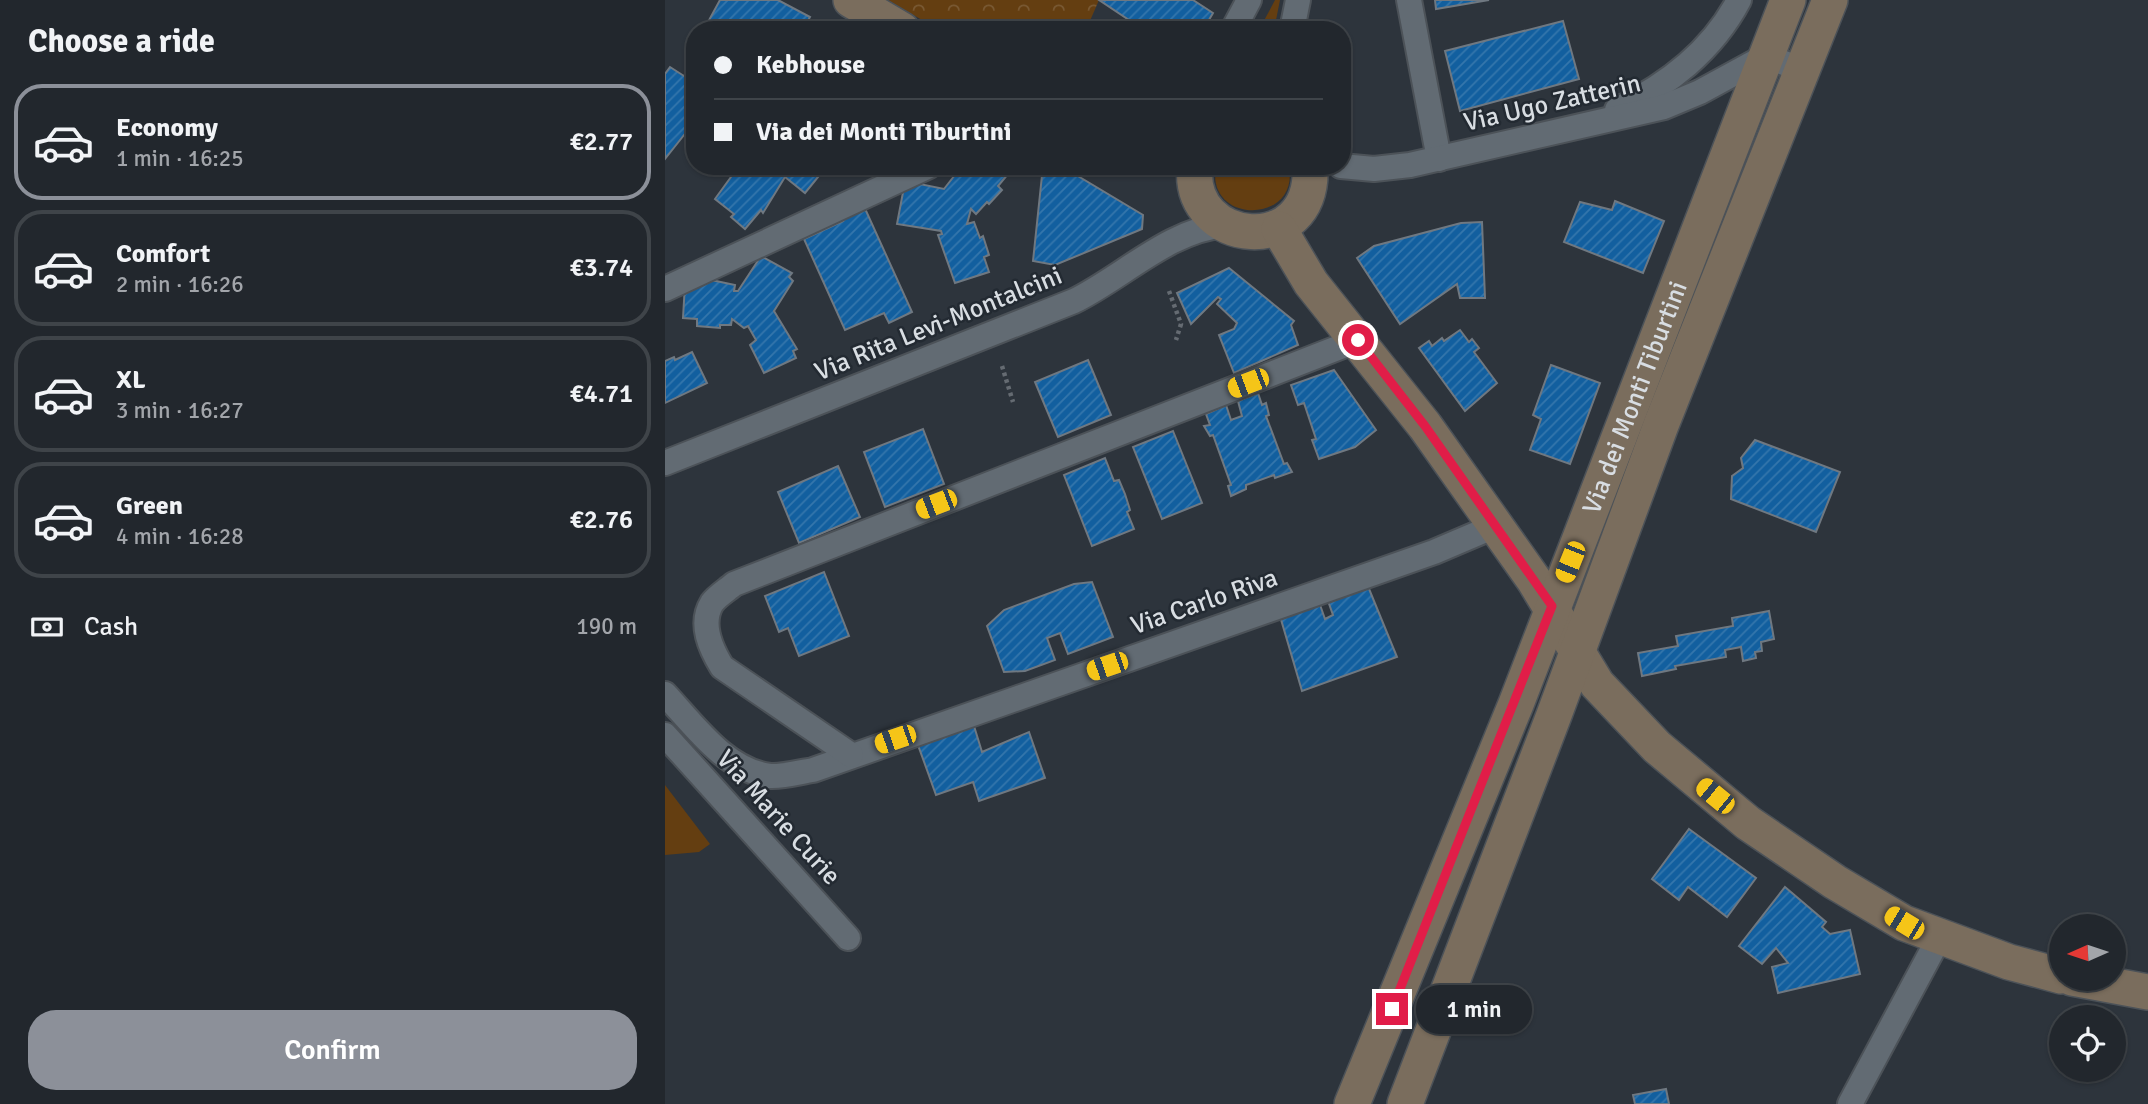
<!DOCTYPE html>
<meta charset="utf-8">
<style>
:root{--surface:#22272d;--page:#2e3339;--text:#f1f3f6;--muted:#a2a5aa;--line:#3f4449;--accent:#8c9099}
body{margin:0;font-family:Signika,sans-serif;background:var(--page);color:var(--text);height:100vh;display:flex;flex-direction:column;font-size:26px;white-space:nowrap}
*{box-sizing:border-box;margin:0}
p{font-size:23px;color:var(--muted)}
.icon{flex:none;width:38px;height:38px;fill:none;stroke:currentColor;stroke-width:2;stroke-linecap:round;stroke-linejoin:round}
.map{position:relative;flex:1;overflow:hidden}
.side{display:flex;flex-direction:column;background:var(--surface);width:665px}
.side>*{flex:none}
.banner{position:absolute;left:21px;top:21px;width:665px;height:154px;border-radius:28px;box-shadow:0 2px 5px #0004,0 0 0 2px var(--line);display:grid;align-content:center;height:154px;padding:0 28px;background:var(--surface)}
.needle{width:46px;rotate:267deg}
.tools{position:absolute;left:1384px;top:914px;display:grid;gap:14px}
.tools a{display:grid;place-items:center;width:77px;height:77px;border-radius:50%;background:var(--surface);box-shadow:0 2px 5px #0004,0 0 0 2px var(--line);font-size:35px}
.end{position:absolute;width:32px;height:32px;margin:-16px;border:9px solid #e11d48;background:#fff;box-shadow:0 0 0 4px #fff}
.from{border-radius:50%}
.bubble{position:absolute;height:49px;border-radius:24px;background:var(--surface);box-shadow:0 2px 5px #0004,0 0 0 2px var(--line);font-size:23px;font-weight:600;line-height:49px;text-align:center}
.car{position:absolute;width:21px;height:42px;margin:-21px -10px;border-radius:9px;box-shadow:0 0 5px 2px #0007;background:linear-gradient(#f5c518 24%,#345 0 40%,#f5c518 0 76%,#345 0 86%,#f5c518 0)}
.banner b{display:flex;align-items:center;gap:24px;height:66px;font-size:26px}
.banner b+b{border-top:2px solid var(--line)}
.banner i{width:18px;height:18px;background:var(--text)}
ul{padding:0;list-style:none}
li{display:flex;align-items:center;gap:21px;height:116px;margin:0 14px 10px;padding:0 14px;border:4px solid var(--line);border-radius:28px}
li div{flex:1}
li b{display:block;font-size:26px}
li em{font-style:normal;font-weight:600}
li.on{border-color:var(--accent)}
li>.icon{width:63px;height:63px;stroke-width:1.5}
h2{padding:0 28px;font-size:32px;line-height:84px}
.pay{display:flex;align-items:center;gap:18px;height:77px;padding:0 28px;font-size:26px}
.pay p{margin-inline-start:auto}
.action{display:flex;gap:14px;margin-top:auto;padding:14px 28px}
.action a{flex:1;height:80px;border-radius:28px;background:var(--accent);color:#fff;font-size:28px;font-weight:600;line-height:80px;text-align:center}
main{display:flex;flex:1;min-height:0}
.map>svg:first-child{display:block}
.grass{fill:#643e11}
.park{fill:url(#park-crowns)}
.building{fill:url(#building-hatch);stroke:#6f7881;stroke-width:2}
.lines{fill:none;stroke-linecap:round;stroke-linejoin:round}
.street-casing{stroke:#4c5258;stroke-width:28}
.secondary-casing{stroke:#4c5258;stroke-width:38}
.path{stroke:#656b72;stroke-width:4.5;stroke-dasharray:3.5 3.5;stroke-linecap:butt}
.street{stroke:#626b73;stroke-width:24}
.secondary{stroke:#7a6d5d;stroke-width:35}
.route{stroke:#e11d48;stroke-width:9}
.labels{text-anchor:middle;stroke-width:5;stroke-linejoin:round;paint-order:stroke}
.street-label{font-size:26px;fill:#d8dde2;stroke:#232a32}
</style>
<main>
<section class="side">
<h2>Choose a ride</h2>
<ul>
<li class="on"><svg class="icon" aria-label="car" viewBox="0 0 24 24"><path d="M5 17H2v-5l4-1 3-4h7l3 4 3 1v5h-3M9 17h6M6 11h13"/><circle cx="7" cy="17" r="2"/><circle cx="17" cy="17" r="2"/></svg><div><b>Economy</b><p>1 min · 16:25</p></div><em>€2.77</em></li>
<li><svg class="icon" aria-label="car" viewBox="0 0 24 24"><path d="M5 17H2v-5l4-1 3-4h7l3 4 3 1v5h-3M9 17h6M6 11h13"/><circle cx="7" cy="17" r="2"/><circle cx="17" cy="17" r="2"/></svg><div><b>Comfort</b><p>2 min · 16:26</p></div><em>€3.74</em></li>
<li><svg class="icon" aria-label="car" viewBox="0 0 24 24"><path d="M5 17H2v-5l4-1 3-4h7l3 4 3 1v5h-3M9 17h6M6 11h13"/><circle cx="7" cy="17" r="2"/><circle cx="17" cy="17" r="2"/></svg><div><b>XL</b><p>3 min · 16:27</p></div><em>€4.71</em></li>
<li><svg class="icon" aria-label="car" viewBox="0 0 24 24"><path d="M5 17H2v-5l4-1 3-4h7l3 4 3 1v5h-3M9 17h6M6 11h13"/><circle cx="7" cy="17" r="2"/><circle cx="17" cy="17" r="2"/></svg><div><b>Green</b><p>4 min · 16:28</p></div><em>€2.76</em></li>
</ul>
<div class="pay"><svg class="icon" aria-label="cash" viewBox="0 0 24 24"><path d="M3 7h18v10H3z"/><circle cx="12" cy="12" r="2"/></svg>Cash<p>190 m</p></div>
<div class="action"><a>Confirm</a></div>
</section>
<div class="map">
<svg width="1483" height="1104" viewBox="0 0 1483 1104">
<defs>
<pattern id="park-crowns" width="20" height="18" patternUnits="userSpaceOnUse" patternTransform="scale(1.75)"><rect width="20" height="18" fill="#643e11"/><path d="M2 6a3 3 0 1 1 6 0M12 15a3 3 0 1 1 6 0" fill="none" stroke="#795933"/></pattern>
<pattern id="building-hatch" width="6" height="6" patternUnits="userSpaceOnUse" patternTransform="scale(1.75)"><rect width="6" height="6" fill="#125f9f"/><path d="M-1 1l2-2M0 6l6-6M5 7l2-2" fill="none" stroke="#3476ac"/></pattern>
</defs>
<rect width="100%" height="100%" fill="#2d343c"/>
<g class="grass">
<polygon points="610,0 615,0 609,30 594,30"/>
<path d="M551 166H624C635 225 540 225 551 166Z"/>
<polygon points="0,785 45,844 34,852 0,855"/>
</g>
<polygon class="park" points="223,0 434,0 421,30 274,30"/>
<g class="building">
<polygon points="55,0 113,0 145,17 138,30 57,30 43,22"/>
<polygon points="434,0 528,0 548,13 538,30 479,30"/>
<polygon points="770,0 824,0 771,9"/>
<polygon points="898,21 914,79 795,111 780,51"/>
<polygon points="27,64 30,67 30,142 19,135 0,159 0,74 5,67 19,76"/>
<polygon points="74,166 162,166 140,193 120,177 98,213 96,210 80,229 66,217 69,214 50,199"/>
<polygon points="297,166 334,166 343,174 333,186 337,190 324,204 322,202 311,214 306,209 302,224 309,222 315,238 318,236 324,255 319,257 324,272 290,283 273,235 277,234 276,231 232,224 239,187 245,182 279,189"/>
<polygon points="378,166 396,166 478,215 477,229 390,265 368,261"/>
<polygon points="950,201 999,221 978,273 899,242 915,202 947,210"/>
<polygon points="197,202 247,312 224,323 219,313 180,330 139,239 178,221 174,213"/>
<polygon points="817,222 820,298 795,298 792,284 735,324 692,258 709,246 796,223"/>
<polygon points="96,256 127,273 124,277 128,281 109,311 132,349 128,351 131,358 99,373 85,345 91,340 83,326 79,328 67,319 66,325 55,325 55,328 32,326 32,319 18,318 20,284 29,279 51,281 70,285 69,291 73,291"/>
<polygon points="564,268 629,321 626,325 633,345 569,373 554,335 569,329 572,323 552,304 556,299 553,297 526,324 512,293"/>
<polygon points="795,330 804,342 807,339 814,348 809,352 832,383 800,411 754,348 764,341 767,346 777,338 779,341"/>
<polygon points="27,352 42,383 0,403 0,361 9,357 10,360"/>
<polygon points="423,360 446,415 393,437 370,382"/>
<polygon points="886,365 935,383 905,464 865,450 876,419 868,415"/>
<polygon points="669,370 711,430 690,447 654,459 647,440 651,439 639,403 633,405 626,385"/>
<polygon points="593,393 597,405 601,403 604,415 601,416 619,464 622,463 627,472 610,478 609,475 581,485 581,489 566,496 563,486 566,485 548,435 545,436 539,426 545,425 541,414 561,405 566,420 577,416 573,401"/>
<polygon points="258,429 279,484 220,507 199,452"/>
<polygon points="508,431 537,503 497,519 468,447"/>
<polygon points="1090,440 1175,472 1151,532 1066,499 1067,476 1078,468 1076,458"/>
<polygon points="440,458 449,481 454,480 460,494 465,510 462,512 469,529 427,546 399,475"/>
<polygon points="173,466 195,517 134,543 113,492"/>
<polygon points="159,572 184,636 134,656 123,628 114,632 100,596"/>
<polygon points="427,582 448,637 403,654 395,633 382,638 390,660 360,671 339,672 322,626 339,610 409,584"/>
<polygon points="702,584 732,657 637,691 615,616 654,602 660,619 668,615 662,598"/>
<polygon points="1104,611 1109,639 1096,642 1097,651 1090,652 1091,658 1078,661 1076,647 1060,650 1061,657 1010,666 1011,669 977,676 973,653 1013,646 1011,636 1068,626 1067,618"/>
<polygon points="309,726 317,752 364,732 380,778 314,801 308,782 271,795 253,745"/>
<polygon points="1024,829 1091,878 1062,917 1023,887 1014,900 987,879"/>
<polygon points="1120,887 1161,922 1157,927 1165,934 1185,930 1195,974 1113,993 1107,967 1123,963 1111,948 1097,964 1074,946"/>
<polygon points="1001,1089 1004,1104 970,1104 968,1095"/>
</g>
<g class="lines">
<defs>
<g id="street">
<polyline points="744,0 774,159"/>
<polyline points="568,30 584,0"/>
<polyline points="627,30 633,0"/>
<path d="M952 110C1004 84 1047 51 1074 0"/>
<polyline points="676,166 709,169 745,165 999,107 1035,92 1101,56 1137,70"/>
<polyline points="0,289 264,166"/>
<path d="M0 463 409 301C458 277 504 230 560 225"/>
<path d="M0 694C29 725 60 770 105 776 118 777 135 772 148 770L769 552 830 526"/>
<polyline points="0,735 183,938"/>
<path d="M186 755 57 667C46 649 34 624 47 603 52 596 62 590 69 584L693 340"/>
<polyline points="1185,1104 1274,938"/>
</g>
<g id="secondary">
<polyline points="186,0 237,30"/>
<path d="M530 166C521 247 650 260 645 166"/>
<polyline points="614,229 646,283 760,426 869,580 932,684 992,747 1083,823 1170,882 1239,923 1344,962 1396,976"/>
<polyline points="1407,978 1483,992"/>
<path id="s1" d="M687 1104 851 704 1123 0"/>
<polyline points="740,1104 889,715 996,425 1165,0"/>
</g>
</defs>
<use href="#street" class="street-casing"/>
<use href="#secondary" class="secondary-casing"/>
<g class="path">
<polyline points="504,291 516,324 511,340"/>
<polyline points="337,366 348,402"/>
</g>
<use href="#street" class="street"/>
<use href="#secondary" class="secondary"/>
</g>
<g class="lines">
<polyline class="route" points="693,340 760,426 887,606 727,1009"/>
</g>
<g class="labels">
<g class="street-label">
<text transform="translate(887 102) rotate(-13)" y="9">Via Ugo Zatterin</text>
<text transform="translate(273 323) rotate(-22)" y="9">Via Rita Levi-Montalcini</text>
<text dy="9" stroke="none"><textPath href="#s1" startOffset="761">Via dei Monti Tiburtini</textPath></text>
<text transform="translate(539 601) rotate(-19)" y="9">Via Carlo Riva</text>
<text transform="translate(114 817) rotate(48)" y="9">Via Marie Curie</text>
</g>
</g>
</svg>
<div class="tools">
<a><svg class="needle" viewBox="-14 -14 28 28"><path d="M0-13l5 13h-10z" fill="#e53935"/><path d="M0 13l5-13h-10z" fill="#a2a5aa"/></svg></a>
<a><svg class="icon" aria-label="locate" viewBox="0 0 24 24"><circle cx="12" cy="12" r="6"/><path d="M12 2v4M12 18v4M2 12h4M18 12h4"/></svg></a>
</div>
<i class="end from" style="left:693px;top:340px"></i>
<i class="end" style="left:727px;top:1009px"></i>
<div class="bubble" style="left:751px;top:985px;width:116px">1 min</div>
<i class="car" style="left:583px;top:383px;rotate:249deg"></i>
<i class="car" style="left:271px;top:504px;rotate:249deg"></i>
<i class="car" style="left:905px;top:562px;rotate:202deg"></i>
<i class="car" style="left:442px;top:666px;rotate:251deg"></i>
<i class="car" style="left:230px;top:739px;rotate:251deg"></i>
<i class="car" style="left:1050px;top:796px;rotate:309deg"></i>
<i class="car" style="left:1239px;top:923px;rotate:301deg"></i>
<div class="banner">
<b><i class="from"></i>Kebhouse</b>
<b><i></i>Via dei Monti Tiburtini</b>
</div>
</div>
</main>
